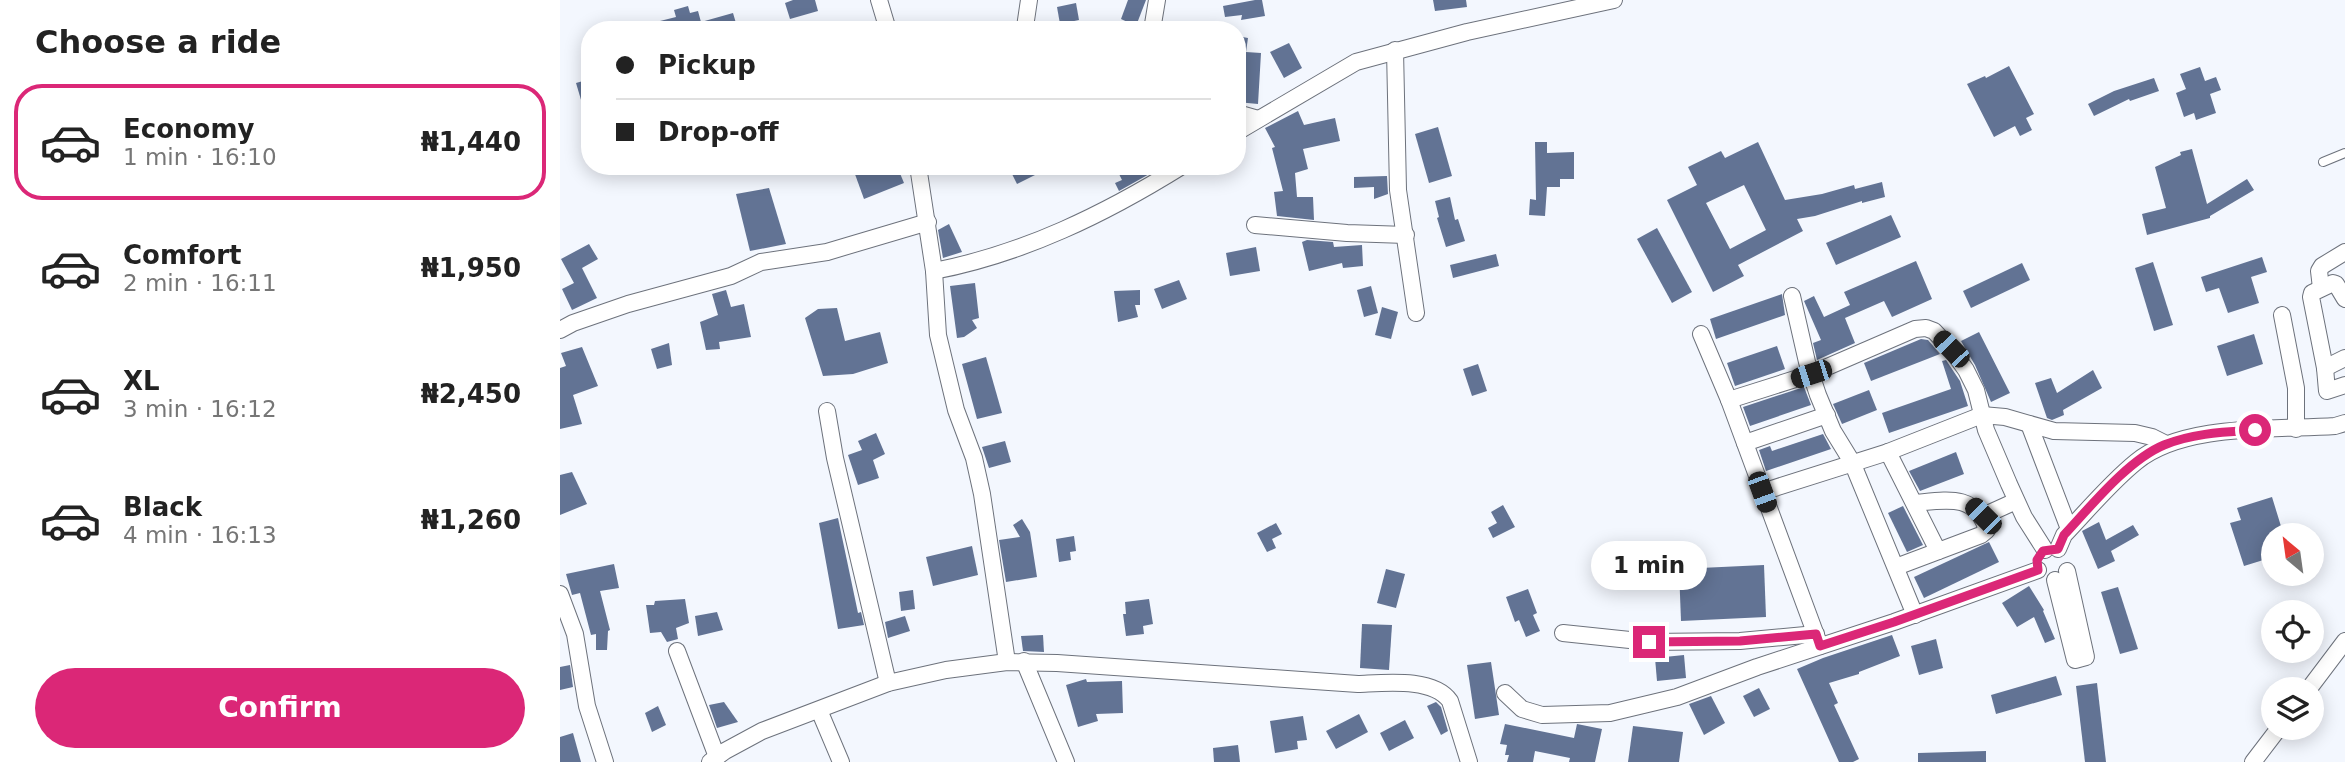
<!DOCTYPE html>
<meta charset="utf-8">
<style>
:root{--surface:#fff;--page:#f2f2f2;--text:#222;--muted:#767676;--line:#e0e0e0;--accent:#db2777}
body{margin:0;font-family:"DejaVu Sans",sans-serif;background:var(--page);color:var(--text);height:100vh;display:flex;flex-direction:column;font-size:26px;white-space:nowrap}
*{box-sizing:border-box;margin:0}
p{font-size:23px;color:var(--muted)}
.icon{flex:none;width:38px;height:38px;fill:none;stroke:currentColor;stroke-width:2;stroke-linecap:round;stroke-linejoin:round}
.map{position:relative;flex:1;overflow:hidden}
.side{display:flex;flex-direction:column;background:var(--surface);width:560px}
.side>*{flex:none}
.hud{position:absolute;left:21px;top:21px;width:665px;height:154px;border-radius:28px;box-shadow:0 4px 18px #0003;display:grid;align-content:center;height:154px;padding:0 35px;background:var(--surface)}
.needle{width:46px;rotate:331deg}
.buttons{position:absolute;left:1701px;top:523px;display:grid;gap:14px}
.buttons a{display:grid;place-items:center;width:63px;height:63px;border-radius:50%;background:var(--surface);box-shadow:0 4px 18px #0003;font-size:35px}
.end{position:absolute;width:32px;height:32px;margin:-16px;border:9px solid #db2777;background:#fff;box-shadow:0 0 0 4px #fff}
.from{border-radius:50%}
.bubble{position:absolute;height:49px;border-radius:24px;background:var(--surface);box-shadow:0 4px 18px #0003;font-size:23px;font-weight:800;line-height:49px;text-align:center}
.car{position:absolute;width:21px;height:42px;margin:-21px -10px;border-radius:9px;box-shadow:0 0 5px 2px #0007;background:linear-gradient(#222 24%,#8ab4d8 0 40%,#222 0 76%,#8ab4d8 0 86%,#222 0)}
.hud b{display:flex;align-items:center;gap:24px;height:66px;font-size:26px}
.hud b+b{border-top:2px solid var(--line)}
.hud i{width:18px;height:18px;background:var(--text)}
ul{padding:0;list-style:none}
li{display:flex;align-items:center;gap:21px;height:116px;margin:0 14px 10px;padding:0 21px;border:4px solid transparent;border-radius:28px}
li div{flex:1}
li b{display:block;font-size:26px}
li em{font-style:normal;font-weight:800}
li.selected{border-color:var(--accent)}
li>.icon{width:63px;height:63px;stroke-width:1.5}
h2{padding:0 35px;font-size:32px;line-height:84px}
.primary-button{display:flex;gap:14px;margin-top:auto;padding:14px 35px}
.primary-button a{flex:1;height:80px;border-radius:42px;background:var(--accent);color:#fff;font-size:28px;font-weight:800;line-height:80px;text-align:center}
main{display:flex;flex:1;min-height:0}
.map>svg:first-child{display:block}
.building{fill:#627394;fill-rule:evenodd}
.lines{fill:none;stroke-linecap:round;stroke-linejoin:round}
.lane-casing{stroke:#6d727c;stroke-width:10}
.street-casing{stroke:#6d727c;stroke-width:18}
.lane{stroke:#fff;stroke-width:8}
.street{stroke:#fff;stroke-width:16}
.route{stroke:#db2777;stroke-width:9}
</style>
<main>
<section class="side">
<h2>Choose a ride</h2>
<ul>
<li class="selected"><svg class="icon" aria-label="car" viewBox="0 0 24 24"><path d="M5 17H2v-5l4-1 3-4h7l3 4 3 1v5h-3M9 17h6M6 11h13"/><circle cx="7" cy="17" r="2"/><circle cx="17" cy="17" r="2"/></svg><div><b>Economy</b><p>1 min · 16:10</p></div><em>₦1,440</em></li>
<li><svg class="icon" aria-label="car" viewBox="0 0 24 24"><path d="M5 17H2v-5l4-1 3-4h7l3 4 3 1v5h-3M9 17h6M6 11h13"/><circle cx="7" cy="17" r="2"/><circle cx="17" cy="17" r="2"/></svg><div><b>Comfort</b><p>2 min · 16:11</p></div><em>₦1,950</em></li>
<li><svg class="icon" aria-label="car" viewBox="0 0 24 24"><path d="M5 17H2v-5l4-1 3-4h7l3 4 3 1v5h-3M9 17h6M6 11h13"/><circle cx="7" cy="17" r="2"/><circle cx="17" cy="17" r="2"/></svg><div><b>XL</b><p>3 min · 16:12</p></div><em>₦2,450</em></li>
<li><svg class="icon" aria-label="car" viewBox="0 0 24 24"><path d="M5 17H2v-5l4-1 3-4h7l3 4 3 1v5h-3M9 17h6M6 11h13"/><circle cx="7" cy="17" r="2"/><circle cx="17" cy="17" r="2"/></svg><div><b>Black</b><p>4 min · 16:13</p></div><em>₦1,260</em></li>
</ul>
<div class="primary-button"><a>Confirm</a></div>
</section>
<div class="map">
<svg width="1785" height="762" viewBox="0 0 1785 762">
<rect width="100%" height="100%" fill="#f3f7fe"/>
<g class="building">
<polygon points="233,0 255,0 258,11 230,19 225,3"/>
<polygon points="568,0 586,0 576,26 561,19"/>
<polygon points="695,0 702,0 705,16 681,20 682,15 665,17 663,6"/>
<polygon points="873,0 906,0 907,7 875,11"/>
<polygon points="516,3 519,20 500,24 497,7"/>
<polygon points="128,6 130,13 138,11 141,22 173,13 178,30 102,30 100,21 116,17 114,10"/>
<polygon points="677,36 688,38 686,52 701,53 698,104 677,102"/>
<polygon points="729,43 742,68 724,78 710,52"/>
<polygon points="1449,66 1474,114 1466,118 1472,130 1460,136 1455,126 1434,137 1407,84 1425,76 1426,78"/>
<polygon points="1640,67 1645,81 1656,77 1661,90 1650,94 1656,113 1636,120 1634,113 1624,117 1616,93 1626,89 1620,74"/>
<polygon points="1594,78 1599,91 1570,101 1569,99 1534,116 1528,104 1554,91"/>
<polygon points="30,79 30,120 27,120 16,83"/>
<polygon points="738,111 744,125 775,118 780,141 743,149 748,169 735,173 737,197 753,197 754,220 717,216 714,192 723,191 712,148 715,147 705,128"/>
<polygon points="878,127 892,176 869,183 855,134"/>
<polygon points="975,142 987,142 987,153 1014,152 1014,179 1000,179 1000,187 987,187 985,216 969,215 970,199 976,200"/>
<path d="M1198 142 1225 200 1262 194 1294 185 1295 189 1322 182 1325 197 1302 203V201L1255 216 1237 219 1243 231 1178 265 1184 276 1153 292 1107 200 1137 185 1128 167 1161 151 1165 158ZM1184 185 1206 230 1170 249 1146 203Z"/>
<polygon points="1632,149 1647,204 1687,179 1694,190 1650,216 1650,218 1587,235 1582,214 1606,208 1595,167 1621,155 1620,152"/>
<polygon points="292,166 337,166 344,183 304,199"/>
<polygon points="448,166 493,166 457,184"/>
<polygon points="555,166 588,166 591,173 559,191 555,183 562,180"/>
<polygon points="827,176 828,194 814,199 814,187 794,188 794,177"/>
<polygon points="209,188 226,244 190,251 176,194"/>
<polygon points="890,197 895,220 898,219 905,241 886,247 877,218 879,217 875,201"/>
<polygon points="1331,215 1341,237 1276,265 1266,243"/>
<polygon points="389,224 402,252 383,258 378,230"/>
<polygon points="1097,228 1132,292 1112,303 1077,239"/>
<polygon points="747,240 773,242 774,247 802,245 803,266 783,268 782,263 749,271 742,242"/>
<polygon points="29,244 38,259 22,268 37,298 12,310 2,289 14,283 1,259"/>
<polygon points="696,247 700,271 670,276 666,253"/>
<polygon points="936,254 939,266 893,278 890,265"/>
<polygon points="1702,257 1707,272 1691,277 1699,303 1668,313 1659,288 1646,292 1641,277"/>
<polygon points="1356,261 1372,299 1332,317 1324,301 1285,318 1295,343 1257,360 1253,343 1261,340 1244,301 1254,296 1264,317 1290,305 1284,292"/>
<polygon points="1593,262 1613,325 1594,331 1575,268"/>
<polygon points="1462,263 1470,280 1411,308 1403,291"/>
<polygon points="619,280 627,299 602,309 594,289"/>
<polygon points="415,283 419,318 412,320 417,328 404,337 397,338 390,286"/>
<polygon points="811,286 818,313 804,317 797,290"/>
<polygon points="166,290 171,307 184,304 191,337 159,342 160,349 146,350 140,322 158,315 152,294"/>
<polygon points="580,290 580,305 575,305 578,317 558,322 554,291"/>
<polygon points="1222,294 1225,315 1156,339 1150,319"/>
<polygon points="822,307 838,312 831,339 815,335"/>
<polygon points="277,308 285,341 320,332 328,363 293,374 263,376 245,318 258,309"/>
<polygon points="1419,332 1450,393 1431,402 1415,365 1401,341"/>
<polygon points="1694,334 1703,364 1667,376 1657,346"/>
<polygon points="1361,339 1368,340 1380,354 1311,381 1304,363"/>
<polygon points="109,343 112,365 97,369 91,349"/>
<polygon points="1217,346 1225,369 1175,386 1167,363"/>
<polygon points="22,347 38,386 13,395 22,424 0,429 0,368 6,366 1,353"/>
<polygon points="426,357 442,413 417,419 402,364"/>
<polygon points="1386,360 1400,381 1408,406 1329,433 1322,413 1391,389 1382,361"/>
<polygon points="918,364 927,391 912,396 903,369"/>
<polygon points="1533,370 1542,388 1503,410 1504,415 1492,420 1487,418 1475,383 1491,378 1497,393"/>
<polygon points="1244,387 1251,405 1190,426 1183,407"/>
<polygon points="1309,390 1317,410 1282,424 1273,404"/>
<polygon points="316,433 325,454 313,460 319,478 298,485 288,455 302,450 298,441"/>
<polygon points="1263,434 1271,449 1206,471 1199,450 1210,446 1212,451"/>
<polygon points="445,441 451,462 429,468 422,447"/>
<polygon points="1396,452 1404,474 1360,491 1349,471"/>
<polygon points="12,472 27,504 0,515 0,475"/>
<polygon points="1712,497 1724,536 1713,536 1713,557 1684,566 1670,523 1681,520 1677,508"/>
<polygon points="943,505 955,527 933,538 928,528 937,523 931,512"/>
<polygon points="1343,506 1363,545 1347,552 1328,513"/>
<polygon points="278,518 298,613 301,612 304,625 278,629 259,523"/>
<polygon points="462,519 470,532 477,577 446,582 439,540 460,537 453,525"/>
<polygon points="1539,522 1546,540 1573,525 1579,535 1551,551 1555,561 1538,569 1522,531"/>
<polygon points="716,523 722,534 712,539 716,548 707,552 697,533"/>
<polygon points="514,536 516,551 510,552 511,560 499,562 496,539"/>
<polygon points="1429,542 1439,562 1364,598 1354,577"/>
<polygon points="412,546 418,575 373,586 366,557"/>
<polygon points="54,564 59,588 40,591 50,630 48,631 47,650 36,650 36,634 31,635 20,593 12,595 6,574"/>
<polygon points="1204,565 1206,617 1121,621 1119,569"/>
<polygon points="826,569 845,574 836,608 817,603"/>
<polygon points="1469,586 1484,610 1483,611 1495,639 1485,643 1474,617 1457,627 1442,603"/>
<polygon points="1558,587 1578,649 1560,654 1541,592"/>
<polygon points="968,589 977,613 973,615 980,631 966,637 959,620 955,622 946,597"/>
<polygon points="353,590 355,609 341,611 339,592"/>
<polygon points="125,599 129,623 116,628 118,639 107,642 101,632 90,633 86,605 94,605 95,601"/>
<polygon points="589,599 593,624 583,626 584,634 566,636 563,614 566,614 565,602"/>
<polygon points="157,612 163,630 138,636 135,616"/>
<polygon points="345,616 350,631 328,638 325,622"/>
<polygon points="802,624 832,625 829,670 800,668"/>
<polygon points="483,635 484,652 463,651 461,636"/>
<polygon points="1332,635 1340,656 1299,672 1299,674 1269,683 1278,703 1274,705 1299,759 1293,762 1279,762 1237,669 1263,658"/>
<polygon points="1376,639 1383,668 1359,675 1351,646"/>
<polygon points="1124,655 1126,678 1097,681 1095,658"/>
<polygon points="931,662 939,715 915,719 907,665"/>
<polygon points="10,665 13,687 0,690 0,667"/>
<polygon points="1496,676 1502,695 1436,714 1431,695"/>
<polygon points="526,679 527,682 562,681 563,713 536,714 538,721 518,727 506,685"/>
<polygon points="1537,683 1546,762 1525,762 1516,686"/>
<polygon points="1199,688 1210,709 1194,717 1183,696"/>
<polygon points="1151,696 1165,723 1144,735 1129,704"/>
<polygon points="164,702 178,722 157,728 149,705"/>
<polygon points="876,702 881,707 888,731 881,735 867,706"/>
<polygon points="98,706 106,725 92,732 85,713"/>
<polygon points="799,714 808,732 776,749 766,731"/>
<polygon points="743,716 747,740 737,741 738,749 715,753 710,721"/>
<polygon points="845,720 854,738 829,751 820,733"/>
<polygon points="945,724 1014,738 1017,724 1042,729 1035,762 1009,762 1010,758 975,751 973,762 947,762 949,755 945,755 947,745 940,744"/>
<polygon points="1073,726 1123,732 1119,762 1068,762"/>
<polygon points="13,733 21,762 0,762 0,737"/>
<polygon points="678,745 680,762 654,762 653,748"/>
<polygon points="1426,751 1426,762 1358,762 1358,753"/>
</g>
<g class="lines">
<defs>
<polyline id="lane" points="1763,162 1785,153"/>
<g id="street">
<polyline points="319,0 328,30"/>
<polyline points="465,27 469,0"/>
<polyline points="592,30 597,0"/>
<polyline points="835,50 838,190 856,313"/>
<polyline points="677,113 698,119"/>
<polyline points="677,132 796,62 907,32 1054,0"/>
<polyline points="358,166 374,271 378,335 396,410 414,458 422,494 447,662"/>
<polyline points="695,225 787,233 846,235"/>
<path d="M374 271C463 254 545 214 622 166"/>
<polyline points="1761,288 1759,271 1762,266 1785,252"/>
<polyline points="1232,296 1247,362 1258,395 1273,431 1292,462 1355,615"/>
<polyline points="1785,299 1776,284 1773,283 1752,293 1751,297 1765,368 1767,391 1785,385"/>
<polyline points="1722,315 1736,388 1736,429"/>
<polyline points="0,330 13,323 68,304 171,276 201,262 267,252 368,222"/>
<polyline points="1141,334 1169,400 1260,646"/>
<polyline points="1765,368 1785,358"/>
<polyline points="1169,400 1251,374 1355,329 1366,328 1374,331 1391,349 1406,370 1416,390 1426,430 1449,484 1464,517 1485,550"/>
<polyline points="267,411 275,458 328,683"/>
<polyline points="1469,424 1509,529"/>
<polyline points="1185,443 1267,415"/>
<polyline points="1328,452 1378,551"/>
<polyline points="1202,492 1328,452 1422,415 1445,417 1494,431 1575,433 1592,437 1606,444"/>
<polyline points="1423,516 1456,501"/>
<path d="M1498 549 1504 535C1527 511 1550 483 1576 462 1623 423 1716 430 1775 426L1785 423"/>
<path d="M1336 567 1421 535 1427 530C1416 493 1386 500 1355 503"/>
<polyline points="1495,580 1515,660 1526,657 1507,571"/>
<polyline points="0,594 15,634 27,706 45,762"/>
<polyline points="1003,633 1089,642 1180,641 1256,634"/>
<polyline points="117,651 157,757"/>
<polyline points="464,661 506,762"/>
<polyline points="1748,690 1785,641"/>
<polyline points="945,693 962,709 982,715 1050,713 1117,697 1197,667 1334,622 1478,570"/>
<polyline points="259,710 281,762"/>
<path d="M150 762 165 751 202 731 328 683 386 670 447 662 497 663 798 684C824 683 873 677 890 701L909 762"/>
<polyline points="1693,762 1719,728"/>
</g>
</defs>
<use href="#lane" class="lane-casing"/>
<use href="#street" class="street-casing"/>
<use href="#lane" class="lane"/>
<use href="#street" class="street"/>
</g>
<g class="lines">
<path class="route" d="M1089 642 1180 641 1256 634 1260 646 1334 622 1478 570 1477 560 1483 551 1498 549 1504 535C1531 506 1568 460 1604 445 1633 433 1665 432 1695 430"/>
</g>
</svg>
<div class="buttons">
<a><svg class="needle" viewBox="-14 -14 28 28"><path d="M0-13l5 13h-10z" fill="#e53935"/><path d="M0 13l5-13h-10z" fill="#767676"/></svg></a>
<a><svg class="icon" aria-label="locate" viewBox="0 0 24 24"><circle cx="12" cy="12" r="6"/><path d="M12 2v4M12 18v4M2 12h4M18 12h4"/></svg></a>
<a><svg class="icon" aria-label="layers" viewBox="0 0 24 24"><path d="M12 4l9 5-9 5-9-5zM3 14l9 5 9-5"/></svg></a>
</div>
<i class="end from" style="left:1695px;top:430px"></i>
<i class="end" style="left:1089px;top:642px"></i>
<div class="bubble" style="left:1031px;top:541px;width:116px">1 min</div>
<i class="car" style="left:1391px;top:349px;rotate:316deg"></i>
<i class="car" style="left:1251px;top:374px;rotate:252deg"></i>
<i class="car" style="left:1202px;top:492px;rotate:160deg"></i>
<i class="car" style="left:1423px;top:516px;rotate:315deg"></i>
<div class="hud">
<b><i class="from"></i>Pickup</b>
<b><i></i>Drop-off</b>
</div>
</div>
</main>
